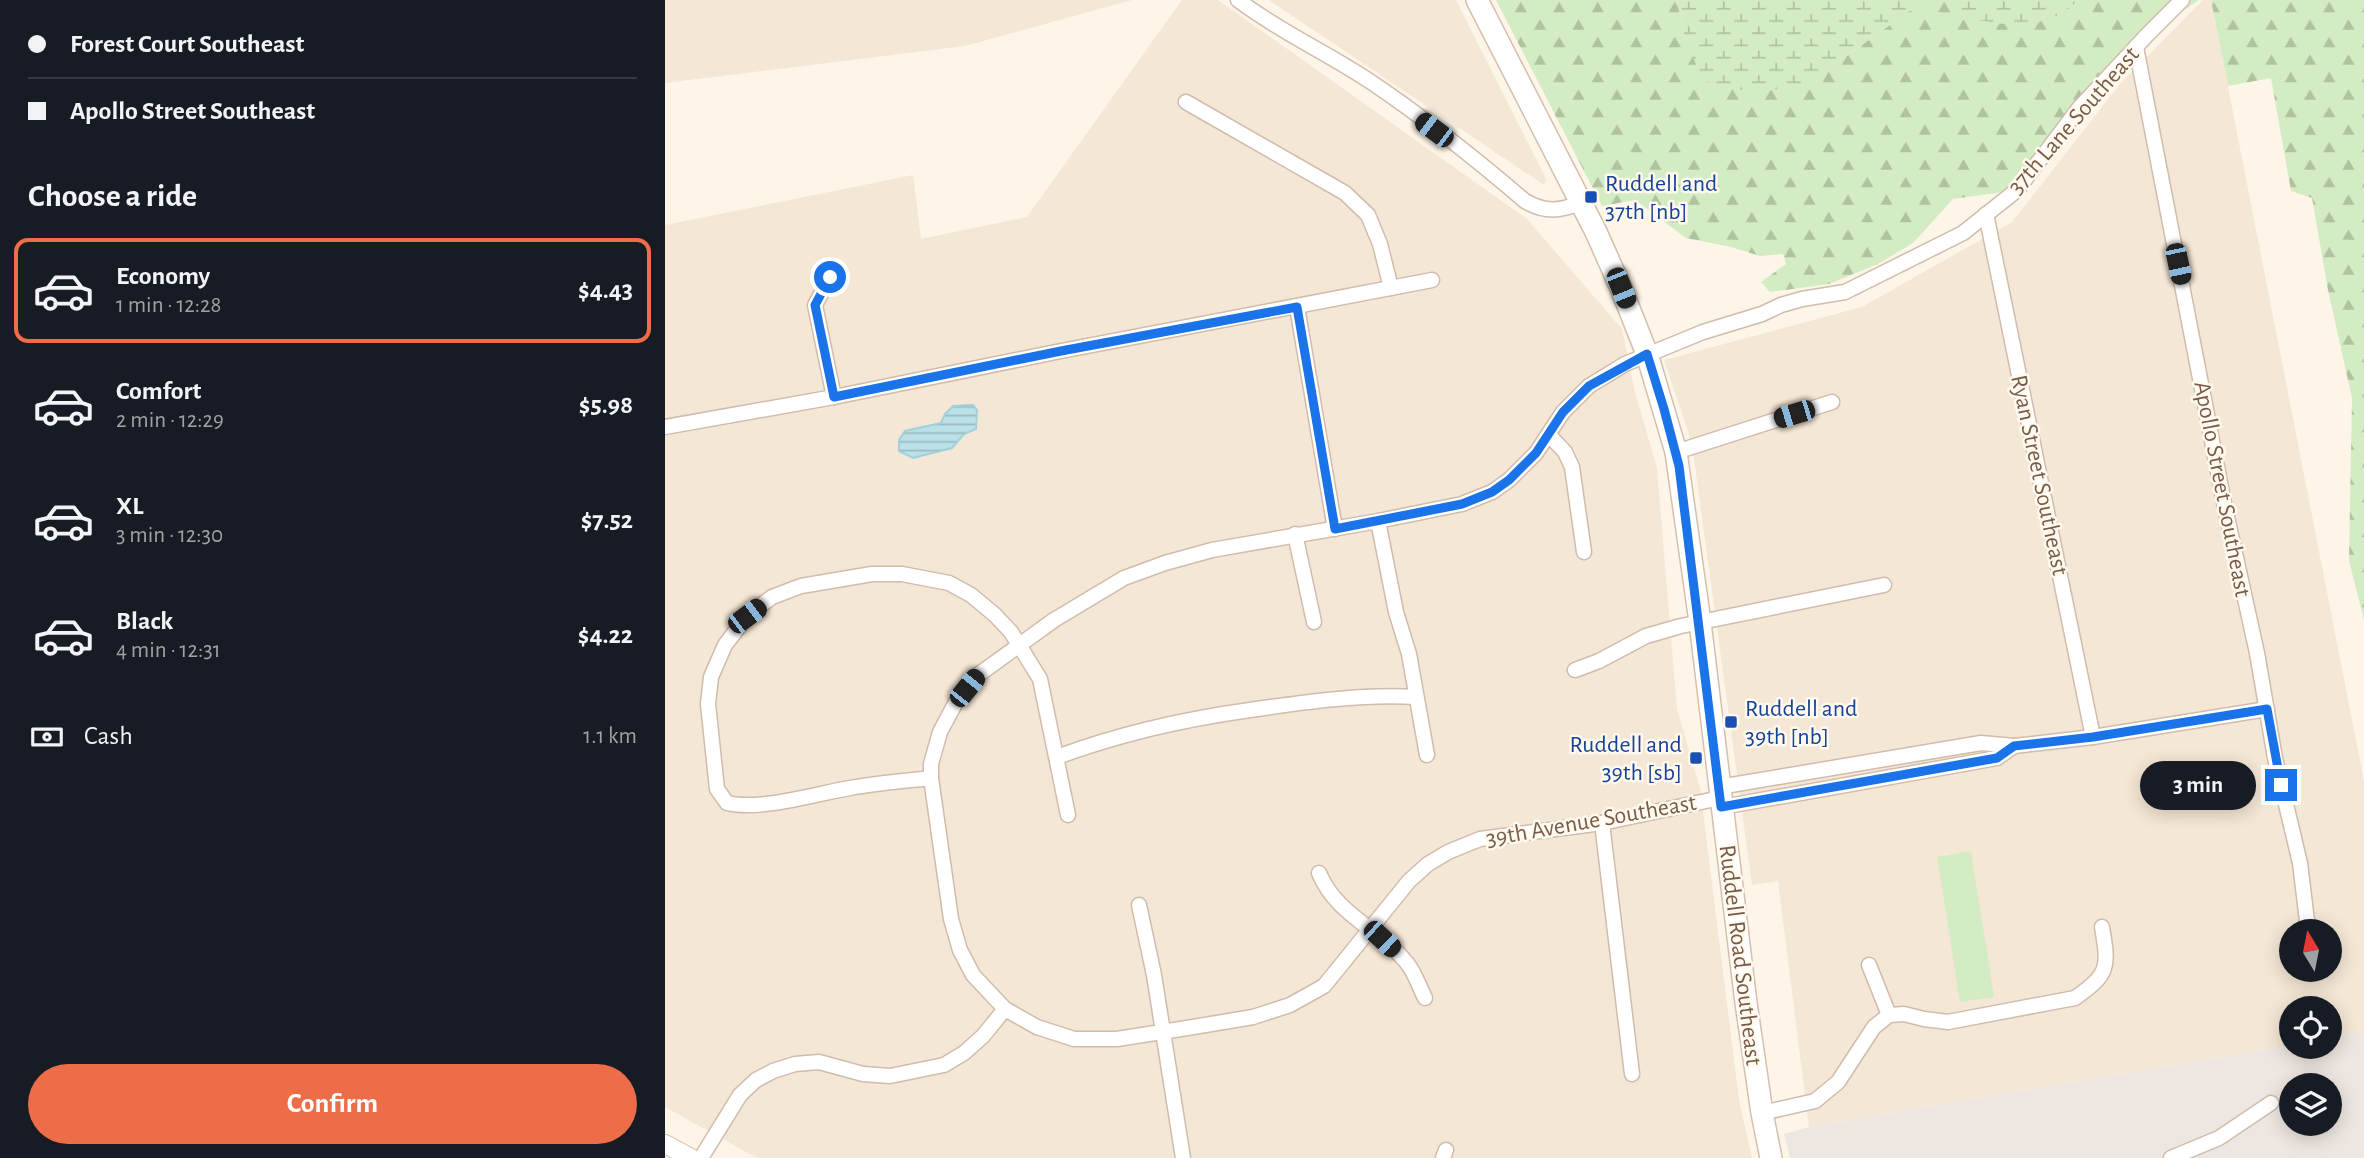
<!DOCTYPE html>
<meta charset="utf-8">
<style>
:root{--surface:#171b24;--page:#20242c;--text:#f1f3f6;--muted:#9ea1a6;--line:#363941;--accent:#ec6d48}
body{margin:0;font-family:"Alegreya Sans",sans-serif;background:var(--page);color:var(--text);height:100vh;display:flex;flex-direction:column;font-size:26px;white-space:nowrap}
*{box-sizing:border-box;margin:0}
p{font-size:23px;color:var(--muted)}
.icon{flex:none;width:38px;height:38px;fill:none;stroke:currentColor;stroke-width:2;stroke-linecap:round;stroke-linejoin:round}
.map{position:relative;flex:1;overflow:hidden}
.side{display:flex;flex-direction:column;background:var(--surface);width:665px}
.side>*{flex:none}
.top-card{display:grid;align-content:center;height:154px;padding:0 28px;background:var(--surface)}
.needle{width:46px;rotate:350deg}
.buttons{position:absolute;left:1614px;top:919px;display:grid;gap:14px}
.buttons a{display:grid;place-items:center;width:63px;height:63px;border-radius:50%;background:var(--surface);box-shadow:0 4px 18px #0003;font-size:35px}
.end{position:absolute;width:32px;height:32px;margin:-16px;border:9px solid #1a73e8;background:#fff;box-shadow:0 0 0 4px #fff}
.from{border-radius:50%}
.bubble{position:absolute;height:49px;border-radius:24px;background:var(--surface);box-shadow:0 4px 18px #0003;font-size:23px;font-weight:700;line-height:49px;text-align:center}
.car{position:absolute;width:21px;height:42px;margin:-21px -10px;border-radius:9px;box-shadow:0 0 5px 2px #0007;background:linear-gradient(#222 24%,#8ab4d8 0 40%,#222 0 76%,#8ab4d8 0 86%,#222 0)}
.top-card b{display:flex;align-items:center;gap:24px;height:66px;font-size:26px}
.top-card b+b{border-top:2px solid var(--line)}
.top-card i{width:18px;height:18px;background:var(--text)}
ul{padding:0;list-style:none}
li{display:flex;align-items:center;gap:21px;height:105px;margin:0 14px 10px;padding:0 14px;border:4px solid transparent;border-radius:14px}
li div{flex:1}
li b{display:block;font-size:26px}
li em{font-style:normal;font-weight:700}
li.active{border-color:var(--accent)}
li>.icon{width:63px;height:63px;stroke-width:1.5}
h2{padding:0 28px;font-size:32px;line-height:84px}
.pay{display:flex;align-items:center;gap:18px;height:77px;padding:0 28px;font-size:26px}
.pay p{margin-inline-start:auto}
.cta{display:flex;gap:14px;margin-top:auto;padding:14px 28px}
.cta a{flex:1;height:80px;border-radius:42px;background:var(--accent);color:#fff;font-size:28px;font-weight:700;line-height:80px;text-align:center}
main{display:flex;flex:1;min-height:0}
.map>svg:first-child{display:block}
.residential{fill:#f5e7d5;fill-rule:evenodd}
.industrial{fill:#eee7e1;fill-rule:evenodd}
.forest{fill:url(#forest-firs)}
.wetland{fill:url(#wetland-marsh)}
.park{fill:#d4ecc4}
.water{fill:url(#water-rules);stroke:#a0d1db;stroke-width:2}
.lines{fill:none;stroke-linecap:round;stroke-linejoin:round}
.minor-casing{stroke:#d0bcac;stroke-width:17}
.tertiary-casing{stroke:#d0bcac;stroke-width:20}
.secondary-casing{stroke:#d6bfac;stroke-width:24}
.minor{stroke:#fff;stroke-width:14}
.tertiary{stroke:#fff;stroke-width:18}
.secondary{stroke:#fff;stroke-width:21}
.route{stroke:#1a73e8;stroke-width:9}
.transit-dot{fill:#1a4fb4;stroke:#fff9ee;stroke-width:2.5}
.labels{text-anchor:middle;stroke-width:5;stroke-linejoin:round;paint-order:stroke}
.street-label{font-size:24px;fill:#795b4a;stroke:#fff9ee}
.transit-label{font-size:24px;fill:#164399;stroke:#fff9ee;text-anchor:start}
</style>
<main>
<section class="side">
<div class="top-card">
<b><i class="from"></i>Forest Court Southeast</b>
<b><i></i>Apollo Street Southeast</b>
</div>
<h2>Choose a ride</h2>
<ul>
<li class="active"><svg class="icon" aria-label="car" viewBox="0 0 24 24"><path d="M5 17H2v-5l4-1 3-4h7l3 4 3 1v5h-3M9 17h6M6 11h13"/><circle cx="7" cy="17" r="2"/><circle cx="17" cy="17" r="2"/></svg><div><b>Economy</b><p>1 min · 12:28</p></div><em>$4.43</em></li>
<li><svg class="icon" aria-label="car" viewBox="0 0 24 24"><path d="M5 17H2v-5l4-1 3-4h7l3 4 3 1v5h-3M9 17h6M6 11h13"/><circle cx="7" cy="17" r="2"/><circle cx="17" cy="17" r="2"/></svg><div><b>Comfort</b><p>2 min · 12:29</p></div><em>$5.98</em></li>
<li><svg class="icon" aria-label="car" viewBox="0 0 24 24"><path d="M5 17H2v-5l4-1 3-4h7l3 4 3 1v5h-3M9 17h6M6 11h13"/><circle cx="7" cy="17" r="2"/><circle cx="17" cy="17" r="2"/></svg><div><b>XL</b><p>3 min · 12:30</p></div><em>$7.52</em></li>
<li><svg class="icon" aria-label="car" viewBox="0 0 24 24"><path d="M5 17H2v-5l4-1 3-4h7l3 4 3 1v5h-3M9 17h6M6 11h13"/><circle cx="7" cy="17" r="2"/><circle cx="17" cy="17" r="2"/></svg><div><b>Black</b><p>4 min · 12:31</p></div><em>$4.22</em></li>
</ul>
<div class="pay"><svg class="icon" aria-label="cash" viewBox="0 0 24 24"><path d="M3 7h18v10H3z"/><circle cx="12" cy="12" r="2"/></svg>Cash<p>1.1 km</p></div>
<div class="cta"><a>Confirm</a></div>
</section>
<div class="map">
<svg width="1699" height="1158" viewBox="0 0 1699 1158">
<defs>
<pattern id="forest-firs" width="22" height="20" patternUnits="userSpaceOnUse" patternTransform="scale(1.75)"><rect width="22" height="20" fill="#d4ecc4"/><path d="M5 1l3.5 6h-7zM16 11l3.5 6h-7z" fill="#b1c2a1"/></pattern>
<pattern id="wetland-marsh" width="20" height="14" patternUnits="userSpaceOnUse" patternTransform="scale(1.75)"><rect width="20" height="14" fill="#d4ecc4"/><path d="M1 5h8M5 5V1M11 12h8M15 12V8" fill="none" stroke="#b1c2a1"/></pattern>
<pattern id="water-rules" width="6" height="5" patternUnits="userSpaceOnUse" patternTransform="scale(1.75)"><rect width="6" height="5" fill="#bae1e8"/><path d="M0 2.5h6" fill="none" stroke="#9cb9be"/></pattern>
</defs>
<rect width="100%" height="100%" fill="#fdf5e7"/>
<g class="residential">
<polygon points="0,0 467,0 300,46 0,83"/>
<polygon points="517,0 553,0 862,219 957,329 970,392 992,468 1012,709 1035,788 1074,1100 1087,1158 92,1158 0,1107 0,225 248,175 256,239 362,217"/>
<polygon points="604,0 791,0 881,179 879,185"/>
<path d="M1538 0H1546L1699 781V1031L1664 1037V1008H1626V1045L1144 1127 1113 881 1087 885 1029 459 1023 431 999 360 1197 307 1347 222 1455 84ZM1626 931H1664V970H1626Z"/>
</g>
<path class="industrial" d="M1699 1031V1158H1125L1119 1134 1144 1127 1626 1045V1046H1664V1037ZM1626 1085H1664V1124H1626Z"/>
<g class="forest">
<polygon points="831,0 1012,0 1020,38 1156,74 1260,0 1284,0 1286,3 1397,14 1414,0 1534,0 1482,35 1352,190 1288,199 1248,243 1213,264 1164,284 1105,292 1096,282 1121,264 1118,254 1095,256 1066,247 1021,238 970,200 937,206"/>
<polygon points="1546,0 1699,0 1699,620 1684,561 1687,398 1663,290 1647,198 1626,191 1606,78 1563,86"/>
</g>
<g class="wetland">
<polygon points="1012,0 1260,0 1156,74 1131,86 1095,92 1061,88 1044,82 1032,67 1020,38"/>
<polygon points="1284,0 1414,0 1397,14 1360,27 1311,20 1286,3"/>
</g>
<polygon class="park" points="1306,851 1329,997 1295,1002 1272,857"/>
<polygon class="water" points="308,405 312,410 311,429 299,434 287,448 248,458 234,451 234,440 240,431 276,423 280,414 288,406"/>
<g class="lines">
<defs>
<g id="minor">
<path d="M573 0C615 32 663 53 706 82 758 117 812 160 860 201 881 213 894 211 916 203"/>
<polyline points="1471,47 1559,503 1592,653 1610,758 1635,863 1642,921 1640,931"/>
<polyline points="521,102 680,193 703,215 715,244 726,288"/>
<polyline points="1321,214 1428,737"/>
<polyline points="165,277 150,305 169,397"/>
<polyline points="632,307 670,529"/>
<polyline points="0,427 169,397 396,351 767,280"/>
<polyline points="884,435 900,452 907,467 919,552"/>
<polyline points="1011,452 1167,402"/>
<polyline points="713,521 731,612 744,654 762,755"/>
<polyline points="630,534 649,622"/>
<polyline points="910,670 934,661 981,636 1016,626 1219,585"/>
<polyline points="1349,746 1428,737 1602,709"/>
<path d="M392 757C454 734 520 719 585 710 640 702 696 694 751 697"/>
<path d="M266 778C239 781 212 783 185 788 149 794 96 811 62 803L52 789 43 704 46 677 60 645 82 616 107 597 136 586 207 574H237L284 583 306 595 330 615 346 632 375 679 403 815"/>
<polyline points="1054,787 1316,743 1349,746 1332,758 1057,807"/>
<polyline points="1055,798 937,823 815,839 783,852 763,864 744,881 659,986 625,1005 588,1017 522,1028 452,1039 409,1039 372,1027 340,1009 308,975 295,950 286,919 266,778 266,764 275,732 291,702 313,675 389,620 459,578 500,563 547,550 713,521 797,504 827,492 844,480 871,453 898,412 924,386 960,364 1038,332 1097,314 1116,305 1137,299 1180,292 1298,233 1352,190 1415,107 1482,35 1517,0"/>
<polyline points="937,823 967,1074"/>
<path d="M654 873C672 916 714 928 742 963 750 973 754 986 760 998"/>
<polyline points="474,905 489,975 518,1158"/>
<polyline points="1204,965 1224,1015"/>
<path d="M1097 1113 1150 1101 1173 1082 1209 1027 1224 1015 1239 1014 1259 1019 1283 1022 1410 998C1444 974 1444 968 1437 927"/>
<polyline points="36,1158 75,1095 91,1080 108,1071 130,1064 154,1062 198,1074 225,1076 279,1065 299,1053 318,1036 340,1009"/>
<polyline points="778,1158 781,1150"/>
<polyline points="1506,1158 1554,1138 1606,1103"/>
</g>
<polyline id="tertiary" points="0,1144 26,1158"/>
<polyline id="secondary" points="812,0 931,232 956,288 982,354 1011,452 1035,622 1081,1003 1097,1113 1106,1158"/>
</defs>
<use href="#minor" class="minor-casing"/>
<use href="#tertiary" class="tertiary-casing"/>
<use href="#secondary" class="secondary-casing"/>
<use href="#minor" class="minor"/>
<use href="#tertiary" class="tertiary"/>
<use href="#secondary" class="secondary"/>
</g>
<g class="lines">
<polyline class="route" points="165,277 150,305 169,397 396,351 632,307 670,529 797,504 827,492 844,480 871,453 898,412 924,386 982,354 999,409 1014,466 1056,807 1332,758 1349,746 1428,737 1602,709 1616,785"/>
</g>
<g class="transit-dot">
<rect x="919" y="190" width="14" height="14" rx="3.5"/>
<rect x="1059" y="715" width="14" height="14" rx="3.5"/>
<rect x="1024" y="751" width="14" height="14" rx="3.5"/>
</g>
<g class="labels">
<g class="street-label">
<text transform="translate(1408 120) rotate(-49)" y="8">37th Lane Southeast</text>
<text transform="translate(1375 475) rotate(78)" y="8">Ryan Street Southeast</text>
<text transform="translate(1558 489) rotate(79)" y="8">Apollo Street Southeast</text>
<text transform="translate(926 820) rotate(-10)" y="8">39th Avenue Southeast</text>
<text transform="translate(1076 955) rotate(83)" y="8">Ruddell Road Southeast</text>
</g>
<g class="transit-label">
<text x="940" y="191">Ruddell and<tspan x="940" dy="28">37th [nb]</tspan></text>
<text x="1080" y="716">Ruddell and<tspan x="1080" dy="28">39th [nb]</tspan></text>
<text x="1017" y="752" text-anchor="end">Ruddell and<tspan x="1017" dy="28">39th [sb]</tspan></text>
</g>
</g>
</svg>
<div class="buttons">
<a><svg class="needle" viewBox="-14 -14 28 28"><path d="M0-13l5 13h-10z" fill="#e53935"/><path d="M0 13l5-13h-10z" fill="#9ea1a6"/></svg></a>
<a><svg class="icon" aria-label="locate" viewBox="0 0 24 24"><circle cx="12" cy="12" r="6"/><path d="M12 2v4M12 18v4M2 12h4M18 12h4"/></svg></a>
<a><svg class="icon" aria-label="layers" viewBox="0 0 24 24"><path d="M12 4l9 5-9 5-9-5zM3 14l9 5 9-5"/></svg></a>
</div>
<i class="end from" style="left:165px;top:277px"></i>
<i class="end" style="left:1616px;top:785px"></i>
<div class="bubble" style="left:1475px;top:761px;width:116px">3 min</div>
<i class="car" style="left:769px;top:130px;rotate:307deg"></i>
<i class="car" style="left:1513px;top:264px;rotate:168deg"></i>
<i class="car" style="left:956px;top:288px;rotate:158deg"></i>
<i class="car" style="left:1129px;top:414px;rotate:253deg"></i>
<i class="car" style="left:82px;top:616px;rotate:53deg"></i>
<i class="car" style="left:302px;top:688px;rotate:39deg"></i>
<i class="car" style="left:717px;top:939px;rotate:133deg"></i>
</div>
</main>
